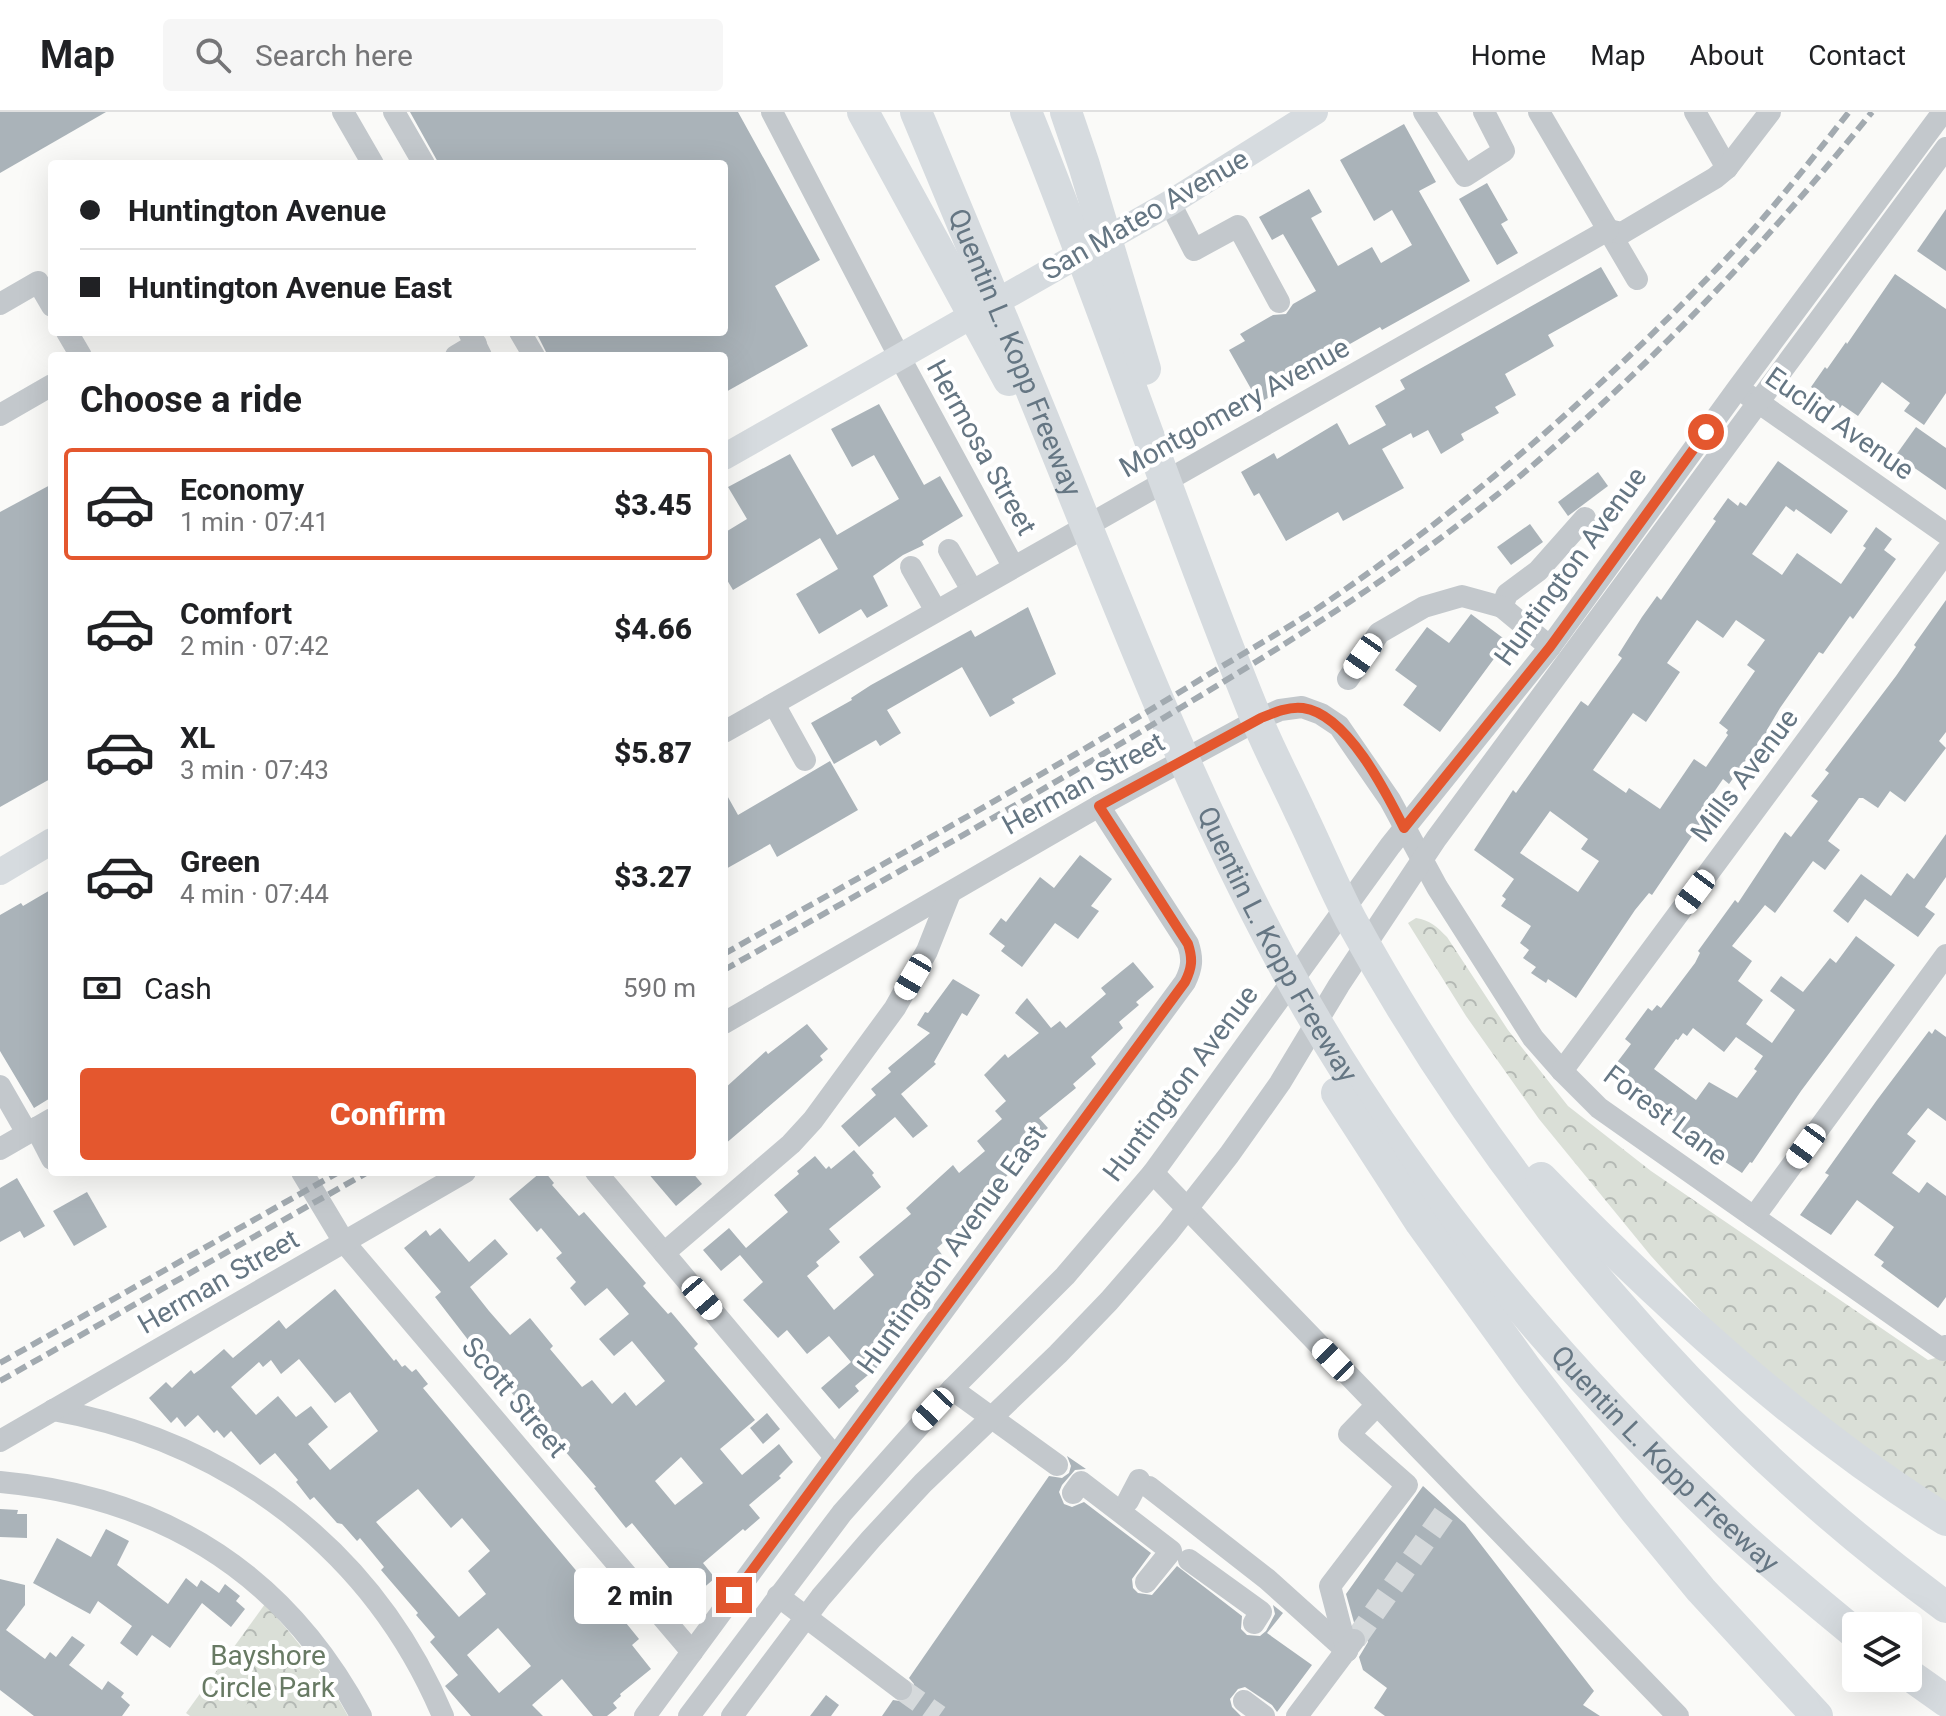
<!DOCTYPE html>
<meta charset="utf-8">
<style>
:root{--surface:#fff;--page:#f6f6f6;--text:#202124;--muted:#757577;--line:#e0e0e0;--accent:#e4572e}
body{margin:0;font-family:Roboto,sans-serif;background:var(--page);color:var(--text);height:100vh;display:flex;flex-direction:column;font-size:30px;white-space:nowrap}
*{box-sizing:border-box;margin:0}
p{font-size:26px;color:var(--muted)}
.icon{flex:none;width:44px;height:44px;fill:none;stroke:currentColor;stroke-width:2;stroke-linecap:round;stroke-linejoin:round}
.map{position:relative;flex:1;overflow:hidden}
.sheet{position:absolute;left:48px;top:240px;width:680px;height:824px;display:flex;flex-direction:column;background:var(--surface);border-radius:8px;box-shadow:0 8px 32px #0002}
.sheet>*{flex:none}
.hud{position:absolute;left:48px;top:48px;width:680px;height:176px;border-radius:8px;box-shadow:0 8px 32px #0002;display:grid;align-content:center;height:176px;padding:0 32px;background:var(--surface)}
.controls{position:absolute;left:1842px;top:1500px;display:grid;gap:16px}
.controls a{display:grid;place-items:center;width:80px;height:80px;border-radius:8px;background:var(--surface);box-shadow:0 8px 32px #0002;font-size:40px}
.end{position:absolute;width:36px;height:36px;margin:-18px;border:10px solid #e4572e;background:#fff;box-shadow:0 0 0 4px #fff}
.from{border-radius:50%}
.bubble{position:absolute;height:56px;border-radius:8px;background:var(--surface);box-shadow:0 8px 32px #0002;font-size:26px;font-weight:800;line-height:56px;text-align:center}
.car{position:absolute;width:24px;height:48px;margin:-24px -12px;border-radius:10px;box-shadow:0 0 6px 2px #0007;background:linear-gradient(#fff 24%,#345 0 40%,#fff 0 76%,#345 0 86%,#fff 0)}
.hud b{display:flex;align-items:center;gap:28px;height:76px;font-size:30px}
.hud b+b{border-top:2px solid var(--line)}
.hud i{width:20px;height:20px;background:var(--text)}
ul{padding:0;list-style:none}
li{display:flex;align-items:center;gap:24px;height:112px;margin:0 16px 12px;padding:0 16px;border:4px solid transparent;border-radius:8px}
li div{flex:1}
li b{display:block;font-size:30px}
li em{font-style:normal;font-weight:800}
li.active{border-color:var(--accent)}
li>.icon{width:72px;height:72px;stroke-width:1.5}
h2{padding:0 32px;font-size:36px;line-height:96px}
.pay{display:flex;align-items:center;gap:20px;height:88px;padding:0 32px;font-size:30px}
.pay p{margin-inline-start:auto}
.action{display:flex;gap:16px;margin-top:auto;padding:16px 32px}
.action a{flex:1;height:92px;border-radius:8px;background:var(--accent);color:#fff;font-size:32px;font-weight:800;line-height:92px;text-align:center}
header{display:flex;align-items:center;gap:48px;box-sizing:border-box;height:112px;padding:0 40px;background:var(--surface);border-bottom:2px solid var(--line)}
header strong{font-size:38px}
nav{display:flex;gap:44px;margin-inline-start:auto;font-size:28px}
.search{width:560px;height:72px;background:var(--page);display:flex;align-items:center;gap:20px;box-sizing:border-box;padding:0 28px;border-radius:8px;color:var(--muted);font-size:30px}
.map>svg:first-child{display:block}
.forest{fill:url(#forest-crowns)}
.garden{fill:#dadfd7}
.building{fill:#aab3b9;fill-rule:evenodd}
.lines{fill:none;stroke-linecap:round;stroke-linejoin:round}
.minor-tunnel{stroke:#d5d9db;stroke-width:22;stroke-dasharray:22 11;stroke-linecap:butt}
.minor{stroke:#c3c8cc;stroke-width:22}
.major{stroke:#d6dbdf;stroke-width:26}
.highway{stroke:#d6dbdf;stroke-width:32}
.rail{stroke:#a2aab0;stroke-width:6;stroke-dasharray:12 6;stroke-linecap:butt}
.route{stroke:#e4572e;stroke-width:10}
.labels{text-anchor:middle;stroke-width:8;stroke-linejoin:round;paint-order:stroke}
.street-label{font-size:28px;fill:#657683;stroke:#fff}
.park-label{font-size:28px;fill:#687a64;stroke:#fff}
</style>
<header>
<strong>Map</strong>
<div class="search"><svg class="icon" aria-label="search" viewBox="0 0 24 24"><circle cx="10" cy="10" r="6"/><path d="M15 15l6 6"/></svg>Search here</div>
<nav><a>Home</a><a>Map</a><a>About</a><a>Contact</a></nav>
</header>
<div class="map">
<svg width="1946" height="1604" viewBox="0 0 1946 1604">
<defs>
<pattern id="forest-crowns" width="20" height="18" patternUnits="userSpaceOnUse" patternTransform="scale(2)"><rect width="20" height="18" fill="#dadfd7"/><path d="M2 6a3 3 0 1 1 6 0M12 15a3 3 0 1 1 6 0" fill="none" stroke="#b4b9b4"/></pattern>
</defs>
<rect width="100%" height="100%" fill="#fafaf8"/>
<g class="forest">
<path d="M1416 806C1430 808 1437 815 1447 825L1508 918 1568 994 1651 1059 1928 1248 1946 1243V1396L1895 1364 1720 1220 1651 1144 1539 1007 1466 904 1408 811Z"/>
<path d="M265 1492C296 1527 325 1562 348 1604H190L186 1601Z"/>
</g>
<polygon class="garden" points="233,1566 253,1573 243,1604 222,1600"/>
<g class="building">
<polygon points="0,0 106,0 0,61"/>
<polygon points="410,0 738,0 820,148 775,174 808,234 724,281 724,244 548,244 536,220 724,220 724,52 439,52"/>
<polygon points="1404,12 1436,70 1419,79 1470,169 1382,218 1380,215 1334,241 1337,246 1259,291 1229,238 1245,229 1240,222 1273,203 1286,202 1293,192 1316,179 1283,122 1272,128 1259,105 1309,77 1322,100 1311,106 1338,154 1372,135 1381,151 1412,133 1392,98 1374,109 1340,48"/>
<polygon points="1487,71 1508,108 1501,112 1518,141 1497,153 1459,87"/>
<polygon points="1946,97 1946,159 1917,139"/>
<polygon points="1601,155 1618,184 1548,223 1554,234 1505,262 1516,283 1495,295 1499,301 1461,322 1464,328 1441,342 1428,318 1413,326 1411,321 1382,337 1404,376 1343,409 1338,400 1286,429 1259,381 1254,384 1241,360 1274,341 1277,347 1337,311 1349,333 1386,313 1375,294 1405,277 1400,268"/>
<polygon points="1895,162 1946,197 1946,281 1924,313 1904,299 1910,291 1882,270 1858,304 1842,293 1840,296 1811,275 1825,255 1827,257 1846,230 1847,232"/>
<polygon points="879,292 924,373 940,364 963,404 922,429 924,433 903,443 873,464 888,494 867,506 861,497 819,522 796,482 838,457 820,426 733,478 724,463 724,421 747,407 728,375 790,342 837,423 899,387 874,343 852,355 831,317"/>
<polygon points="1916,315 1946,336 1946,378 1896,343"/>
<path d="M1778 349 1848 399 1831 422 1796 397 1794 400 1786 394 1752 442 1782 463 1797 441 1841 472 1866 436 1863 434 1876 415 1892 427 1884 438 1896 447 1853 507 1850 504 1823 542 1819 540 1780 596 1767 618 1770 620 1755 642 1752 640 1729 672 1723 667 1701 699 1707 702 1652 783 1649 781 1635 798 1576 886 1548 867 1546 871 1531 861 1536 855 1523 846 1529 838 1520 831 1531 814 1501 794 1506 787 1502 784 1514 767 1474 738 1513 678 1516 681 1581 589 1588 594 1622 546 1618 543 1642 505 1657 484 1661 488 1716 409 1713 407 1728 386 1738 394 1740 390 1746 394ZM1697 508 1723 526 1736 508 1765 528 1747 553 1755 559 1719 611 1728 618 1726 621 1728 623 1706 655 1694 647 1660 697 1629 676 1626 681 1593 658 1633 601 1646 610 1680 560 1667 551ZM1550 699 1588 727 1581 737 1599 749 1578 780 1520 741Z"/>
<polygon points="1598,360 1608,374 1568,404 1558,390"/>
<polygon points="52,372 52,666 0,695 0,400"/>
<polygon points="1530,412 1543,430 1511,453 1497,435"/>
<path d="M1946 488V620L1939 629 1946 636 1905 690 1890 679 1878 696 1863 686H1859L1828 729 1840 738 1825 758 1813 749 1775 801 1765 793 1732 834 1752 849 1738 869 1763 888 1746 912 1772 931 1795 898 1770 879 1781 864 1803 880 1830 846 1836 851 1856 824 1895 853 1801 979 1752 1051 1750 1050 1742 1061 1683 1022 1676 1015 1678 1012 1609 961 1631 932 1625 927 1648 896 1652 899 1657 893 1661 896 1695 851 1700 841 1698 839 1735 788 1738 791 1785 720 1791 725 1818 689 1811 684 1829 661 1825 658 1896 564 1916 535 1914 533ZM1693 916 1724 940 1736 925 1763 944 1754 957 1757 959 1737 986 1709 970 1696 988 1654 957 1676 927 1678 928 1683 921 1687 924Z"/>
<polygon points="1028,495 1056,562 1012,587 1015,591 990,605 962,555 887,598 901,621 880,634 876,628 834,652 811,611 852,588 851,586 871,573 971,518 975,525"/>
<polygon points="1471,502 1507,529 1440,620 1403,593 1417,574 1395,558 1427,515 1449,531"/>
<polygon points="830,649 858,698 777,745 770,732 724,758 724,678 738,703"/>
<polygon points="1946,722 1946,765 1925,795 1935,802 1918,825 1865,787 1848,811 1833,799 1861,762 1891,784 1907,761 1914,767"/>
<polygon points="1080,743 1112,767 1091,794 1099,799 1078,827 1055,811 1022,855 1001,839 1005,834 989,822 1001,806 1006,810 1040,765 1054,776"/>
<polygon points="52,777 52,985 34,996 0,939 0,803 21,791 23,794"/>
<polygon points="1133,850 1154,875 1136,890 1139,893 1119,910 1123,916 1091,945 1096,952 1073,972 1076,976 1039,1006 1048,1016 1015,1043 1022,1051 1002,1068 1006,1072 959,1112 961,1115 937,1136 943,1144 919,1165 930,1178 899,1204 906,1212 871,1241 880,1253 855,1274 859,1279 839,1297 821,1276 851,1250 829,1224 807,1242 787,1218 778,1226 743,1188 763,1170 740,1143 721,1159 703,1138 729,1116 746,1136 788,1100 774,1083 799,1062 797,1059 815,1044 826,1057 829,1054 831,1057 854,1038 874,1061 872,1063 881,1075 829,1117 840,1130 816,1150 819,1154 807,1164 834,1198 874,1163 859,1145 911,1102 906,1096 953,1053 959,1061 985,1039 977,1029 1002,1007 995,999 1006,989 984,963 1005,942 1008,946 1039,921 1015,901 1020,894 1027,886 1051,916 1060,909 1066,916 1106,882 1101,876"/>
<polygon points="953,867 980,883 967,904 962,901 934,950 936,952 901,982 928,1014 913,1026 895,1005 859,1035 841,1014 876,983 871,977 891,960 888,956 930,921 917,913 925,900 928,901"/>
<polygon points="807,912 828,937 820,944 823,948 724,1033 724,977 766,939 768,942"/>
<polygon points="1935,917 1946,925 1946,1009 1928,996 1907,1022 1916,1029 1892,1061 1919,1081 1927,1070 1946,1084 1946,1185 1938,1196 1881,1154 1884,1150 1874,1143 1894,1115 1857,1088 1831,1123 1800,1103 1829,1063 1825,1061 1877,988 1929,919 1932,922"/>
<path d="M541 1060H545L554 1071 552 1073 579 1104 584 1100 646 1171 643 1174 668 1202 671 1200 698 1232 694 1236 755 1308 720 1337 742 1363 779 1332 793 1350 779 1364 781 1366 749 1393 760 1406 745 1419 743 1417 703 1451 715 1466 693 1485 632 1411 626 1416 594 1376 596 1375 538 1308 536 1310 506 1274 501 1278 491 1266 498 1260 474 1232 472 1233 435 1185 441 1180 404 1136 426 1118 430 1124 440 1116 469 1150 495 1127 508 1142 470 1175 489 1199 510 1223 530 1206 553 1234 550 1237 582 1275 592 1268 612 1292 625 1280 636 1294 665 1269 632 1229 614 1244 599 1227 629 1202 607 1176 585 1194 570 1176 576 1170 556 1146 562 1141 541 1116 537 1120 509 1087ZM681 1345 703 1371 675 1393 655 1369Z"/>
<polygon points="647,1060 692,1060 702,1072 676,1094"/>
<polygon points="17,1066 45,1114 24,1126 20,1119 0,1130 0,1076"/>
<polygon points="87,1080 107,1115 74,1134 53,1099"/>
<path d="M335 1177 394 1249 396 1247 402 1255 405 1253 412 1260 416 1257 428 1272 423 1276 600 1487 619 1509 622 1506 639 1527 632 1533 651 1557 620 1582 621 1584 613 1591 617 1596 607 1604H593L562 1567 532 1593 543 1604H471L445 1574 458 1563 430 1530 435 1525 416 1503 418 1501 381 1458 384 1455 360 1426 357 1429 342 1412 337 1411 314 1385 310 1388 296 1370 298 1368 275 1341 260 1353 231 1319 224 1326 217 1318 214 1321 198 1303 185 1315 177 1305 171 1311 149 1286 166 1270 172 1276 191 1258 194 1262 201 1257 224 1237 233 1246 279 1208 286 1217ZM299 1247 335 1291 350 1280 378 1319 330 1358 308 1332 328 1315 311 1294 296 1305 278 1284 256 1303 231 1275 259 1250 263 1255 271 1248 281 1262ZM418 1377 451 1416 462 1406 490 1439 468 1459 486 1482 459 1505 376 1410ZM498 1516 531 1554 499 1581 467 1543Z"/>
<polygon points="767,1301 780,1317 763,1332 750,1316"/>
<polygon points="1067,1344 1086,1357 1075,1358 1062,1373 1059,1380 1064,1392 1072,1395 1084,1390 1151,1441 1132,1467 1133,1476 1138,1481 1152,1483 1177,1454 1242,1504 1241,1517 1247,1523 1260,1524 1266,1519 1275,1502 1273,1493 1283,1501 1267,1521 1312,1553 1277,1600 1272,1593 1245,1575 1238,1577 1230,1587 1232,1595 1241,1604 882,1604 893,1588 906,1590 913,1585 914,1572 909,1566 1049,1364 1062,1366 1069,1361 1071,1354"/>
<polygon points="1423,1374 1465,1412 1594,1579 1583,1593 1600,1604 1385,1604 1374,1596 1387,1576 1363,1558 1359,1545 1368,1530 1367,1523 1363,1517 1355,1514 1346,1482"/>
<polygon points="0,1397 18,1398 17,1402 27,1402 27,1426 0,1425"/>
<polygon points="106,1417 129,1429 117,1453 168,1492 186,1466 197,1475 201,1468 219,1481 225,1472 240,1484 236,1489 245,1497 231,1515 202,1491 170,1536 152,1523 137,1544 120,1531 132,1514 98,1489 90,1502 33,1471 57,1426 91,1445"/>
<polygon points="0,1467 25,1473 25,1493 6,1518 45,1547 50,1540 56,1545 72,1524 85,1533 69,1553 102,1578 108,1569 124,1581 121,1585 130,1593 122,1604 34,1604 0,1578"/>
<polygon points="826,1583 839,1593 831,1604 810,1604"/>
</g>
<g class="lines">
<g class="minor-tunnel">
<polyline points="1355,1528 1448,1396"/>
<polyline points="901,1577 939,1604"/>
</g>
<g class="minor">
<polyline points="343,0 373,52"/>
<polyline points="394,0 424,52"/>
<polyline points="772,0 899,244 1013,454"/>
<polyline points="1424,0 1465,64 1504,39 1484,0"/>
<polyline points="1539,0 1637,167"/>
<polyline points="1695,0 1727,56"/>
<polyline points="1170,91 1194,138 1238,114 1279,190"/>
<polyline points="1608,118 1622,121 1715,66 1727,56 1770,0"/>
<polyline points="0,192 38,170 52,194"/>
<polyline points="67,220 81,244"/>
<polyline points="469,220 481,244"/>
<polyline points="520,220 534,244"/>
<polyline points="456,244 476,232"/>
<polyline points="1745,281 1946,422"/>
<polyline points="0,303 52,273"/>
<polyline points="949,438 972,478"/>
<polyline points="911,455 936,499"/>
<polyline points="1550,535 1502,495 1507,482 1538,459 1585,406"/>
<polyline points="1348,567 1379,521 1424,495 1462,484 1502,495"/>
<polyline points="774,592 805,648"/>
<polyline points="724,620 1608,118"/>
<polyline points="724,911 1099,694 1261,606 1280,598 1302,595 1321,602 1339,614 1390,688 1437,775 1533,926 1562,959 1599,996 1943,1238 1946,1234"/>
<polyline points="1562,959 1946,440"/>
<polyline points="0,974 27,1021"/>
<polyline points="36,1016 52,1047"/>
<polyline points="0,1037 52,1007"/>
<polyline points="302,1060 344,1130 692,1540"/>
<polyline points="596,1060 835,1345"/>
<polyline points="1153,1061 1678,1604"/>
<polyline points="1754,1105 1946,843"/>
<polyline points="664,1141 791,1032 813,1008 895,896 927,839 950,781"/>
<polyline points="952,1277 1057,1353"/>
<path d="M53 1298C229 1329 373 1438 443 1604"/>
<polyline points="0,1329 465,1060"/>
<path d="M0 1370C162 1385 284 1460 361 1604"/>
<polyline points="1149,1375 1267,1467 1347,1539"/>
<polyline points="1073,1381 1081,1370 1171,1439 1146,1470"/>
<polyline points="1128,1389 1139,1368"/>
<polyline points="1189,1448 1261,1500 1254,1511"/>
<polyline points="778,1484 901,1577"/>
<polyline points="1347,1539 1330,1474 1407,1373 1349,1322 1377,1293"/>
<polyline points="1244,1589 1264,1604"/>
<path d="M645 1604 1185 870C1192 856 1193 847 1188 832L1099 694"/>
<polyline points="689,1604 842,1401 952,1277 1065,1164 1153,1061 1390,734 1550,535 1738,276 1943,0"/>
<polyline points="732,1604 821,1485 871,1427 923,1371 1058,1242 1109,1189 1168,1121 1229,1043 1280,971 1339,873 1436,727 1946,36"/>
<polyline points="1297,1604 1354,1528"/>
</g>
<g class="major">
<polyline points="724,345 1170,91 1315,0"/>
<polyline points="0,760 52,729"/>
</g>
<g class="highway">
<polyline points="863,0 1009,268"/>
<path id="s1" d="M916 0C970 129 1024 258 1076 388 1138 542 1201 699 1280 846 1392 1054 1546 1241 1718 1403 1762 1445 1809 1483 1856 1522"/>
<path d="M1026 0C1106 197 1172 399 1252 596 1266 632 1285 667 1301 702 1318 737 1333 774 1351 808 1496 1072 1702 1317 1946 1495"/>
<polyline points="1066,0 1084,53 1145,257"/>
<polyline points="1337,981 1421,1111 1528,1259 1635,1398 1701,1478 1817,1604"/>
<path d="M1541 1066C1664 1192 1796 1314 1946 1408"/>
<polyline points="1908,1562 1946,1589"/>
</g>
<g class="rail">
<path d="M724 842C881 753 1039 666 1193 572 1233 547 1275 524 1315 498 1470 394 1613 268 1740 132 1779 90 1814 44 1849 0"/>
<path d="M724 858C880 770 1037 683 1190 590 1300 524 1408 455 1508 374 1643 263 1762 136 1872 0"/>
<polyline points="0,1251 339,1060"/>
<polyline points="0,1269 368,1060"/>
</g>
</g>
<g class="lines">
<path class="route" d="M734 1483 1185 870C1192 856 1193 847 1188 832L1099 694 1261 606C1273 601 1289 594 1303 596 1347 602 1386 680 1404 716L1550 535 1706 320"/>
</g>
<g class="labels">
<g class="street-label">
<text transform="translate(1145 102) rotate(-30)" y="10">San Mateo Avenue</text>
<text dy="10" stroke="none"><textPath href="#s1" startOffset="260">Quentin L. Kopp Freeway</textPath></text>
<text transform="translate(1234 295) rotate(-29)" y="10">Montgomery Avenue</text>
<text transform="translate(1840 311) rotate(35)" y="10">Euclid Avenue</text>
<text transform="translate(982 335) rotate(61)" y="10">Hermosa Street</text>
<text transform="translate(1570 454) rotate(-54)" y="10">Huntington Avenue</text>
<text transform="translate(1744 663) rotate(-53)" y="10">Mills Avenue</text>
<text transform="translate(1083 671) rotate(-29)" y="10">Herman Street</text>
<text dy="10" stroke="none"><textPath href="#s1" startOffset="908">Quentin L. Kopp Freeway</textPath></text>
<text transform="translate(1180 971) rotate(-53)" y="10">Huntington Avenue</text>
<text transform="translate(1666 1003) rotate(37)" y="10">Forest Lane</text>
<text transform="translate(951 1137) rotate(-54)" y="10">Huntington Avenue East</text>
<text transform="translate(218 1169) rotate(-30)" y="10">Herman Street</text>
<text transform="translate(515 1285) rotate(50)" y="10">Scott Street</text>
<text dy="10" stroke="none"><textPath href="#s1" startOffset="1556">Quentin L. Kopp Freeway</textPath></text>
</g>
<g class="park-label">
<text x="268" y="1553">Bayshore<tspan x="268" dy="32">Circle Park</tspan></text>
</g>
</g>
</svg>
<div class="controls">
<a><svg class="icon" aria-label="layers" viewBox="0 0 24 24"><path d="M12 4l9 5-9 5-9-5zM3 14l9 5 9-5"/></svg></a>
</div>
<i class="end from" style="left:1706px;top:320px"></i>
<i class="end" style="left:734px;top:1483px"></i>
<div class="bubble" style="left:574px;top:1456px;width:132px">2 min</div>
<i class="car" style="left:1363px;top:544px;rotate:215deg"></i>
<i class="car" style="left:1695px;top:780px;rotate:217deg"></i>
<i class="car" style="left:913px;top:865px;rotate:210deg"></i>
<i class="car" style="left:1806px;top:1034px;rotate:216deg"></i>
<i class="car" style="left:702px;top:1186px;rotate:140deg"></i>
<i class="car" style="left:1333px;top:1248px;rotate:316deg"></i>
<i class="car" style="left:933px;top:1297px;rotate:223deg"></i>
<div class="hud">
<b><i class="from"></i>Huntington Avenue</b>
<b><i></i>Huntington Avenue East</b>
</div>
<section class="sheet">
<h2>Choose a ride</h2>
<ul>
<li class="active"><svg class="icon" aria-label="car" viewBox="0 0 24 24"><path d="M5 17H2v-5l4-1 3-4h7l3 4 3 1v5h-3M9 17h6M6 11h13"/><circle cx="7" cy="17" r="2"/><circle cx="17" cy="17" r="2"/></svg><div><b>Economy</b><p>1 min · 07:41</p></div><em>$3.45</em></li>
<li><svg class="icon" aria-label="car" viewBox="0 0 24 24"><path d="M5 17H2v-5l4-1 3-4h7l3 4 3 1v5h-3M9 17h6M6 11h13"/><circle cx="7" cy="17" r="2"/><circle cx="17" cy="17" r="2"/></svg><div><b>Comfort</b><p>2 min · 07:42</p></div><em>$4.66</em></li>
<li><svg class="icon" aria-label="car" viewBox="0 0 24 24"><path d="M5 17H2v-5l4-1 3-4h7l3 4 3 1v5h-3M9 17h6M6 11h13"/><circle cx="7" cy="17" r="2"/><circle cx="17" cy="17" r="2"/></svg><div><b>XL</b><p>3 min · 07:43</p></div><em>$5.87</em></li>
<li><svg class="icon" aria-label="car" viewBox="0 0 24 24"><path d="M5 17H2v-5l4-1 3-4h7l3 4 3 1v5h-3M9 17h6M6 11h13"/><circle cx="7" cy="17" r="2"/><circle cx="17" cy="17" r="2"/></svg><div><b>Green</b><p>4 min · 07:44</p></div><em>$3.27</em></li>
</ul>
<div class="pay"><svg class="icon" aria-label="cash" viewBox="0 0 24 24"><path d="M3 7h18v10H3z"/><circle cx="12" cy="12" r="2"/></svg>Cash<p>590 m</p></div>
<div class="action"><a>Confirm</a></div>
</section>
</div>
